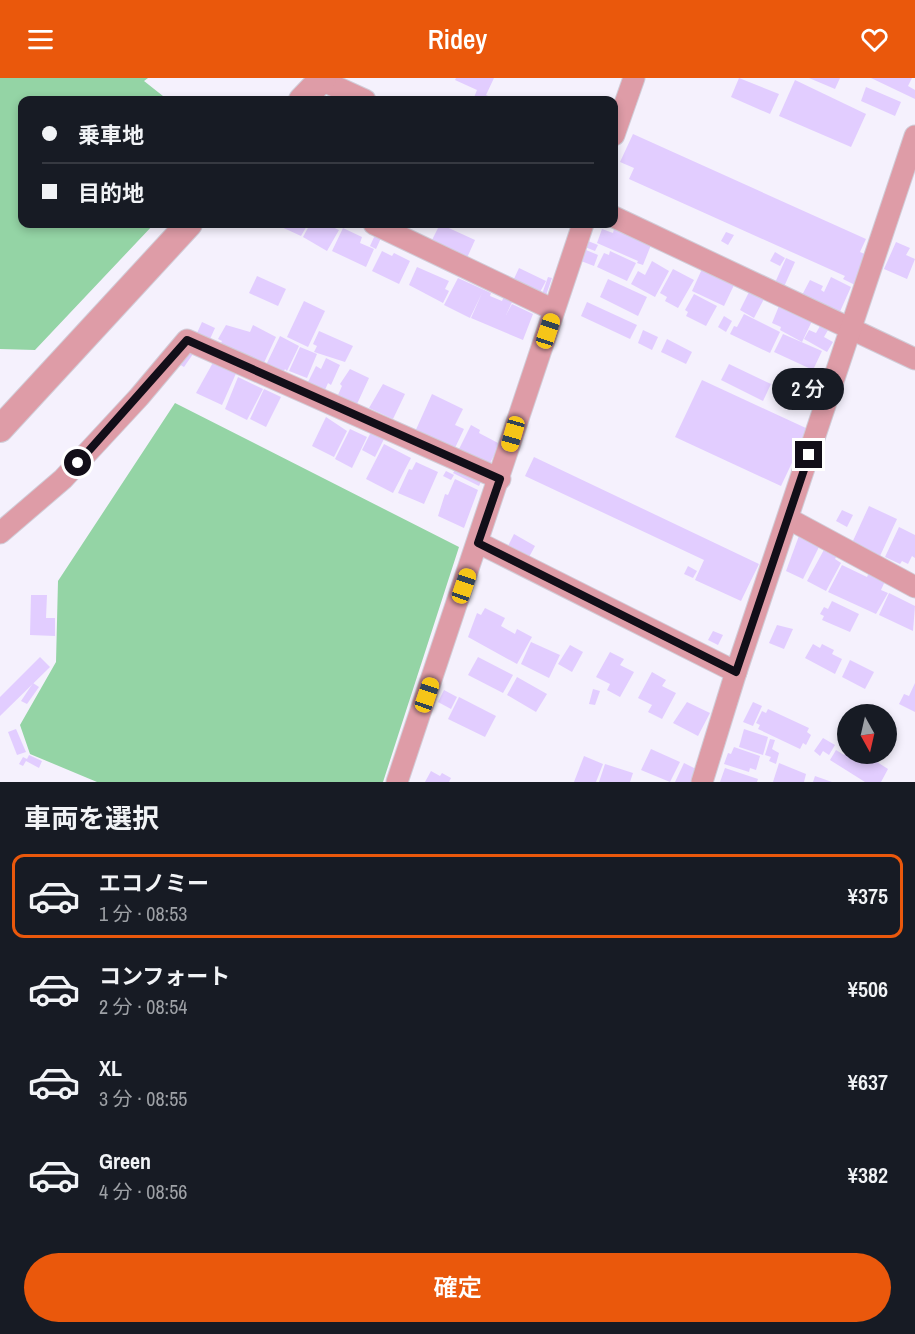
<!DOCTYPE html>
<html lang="ja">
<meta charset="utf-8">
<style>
:root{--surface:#171b24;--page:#20242c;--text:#f1f3f6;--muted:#9ea1a6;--line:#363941;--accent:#ea580c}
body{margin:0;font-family:"Archivo Narrow","Noto Sans JP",sans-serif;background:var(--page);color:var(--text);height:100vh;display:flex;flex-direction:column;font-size:22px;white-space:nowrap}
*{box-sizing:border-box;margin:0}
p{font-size:20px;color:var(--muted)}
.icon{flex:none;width:33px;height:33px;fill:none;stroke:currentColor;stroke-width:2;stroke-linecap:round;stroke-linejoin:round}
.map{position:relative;height:704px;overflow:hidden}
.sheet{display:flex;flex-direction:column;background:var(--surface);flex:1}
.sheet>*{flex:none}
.guide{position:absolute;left:18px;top:18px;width:600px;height:132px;border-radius:12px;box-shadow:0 3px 9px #0003;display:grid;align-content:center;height:132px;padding:0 24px;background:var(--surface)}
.needle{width:39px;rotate:172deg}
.controls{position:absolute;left:837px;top:626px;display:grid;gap:12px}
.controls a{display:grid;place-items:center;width:60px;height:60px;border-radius:50%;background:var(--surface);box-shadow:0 3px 9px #0003;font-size:30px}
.end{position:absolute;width:27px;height:27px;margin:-14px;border:8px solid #120e18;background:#fff;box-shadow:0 0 0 3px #fff}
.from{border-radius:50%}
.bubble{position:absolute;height:42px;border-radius:21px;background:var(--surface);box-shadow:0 3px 9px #0003;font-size:20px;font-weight:600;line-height:42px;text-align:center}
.car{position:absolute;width:18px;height:36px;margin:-18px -9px;border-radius:8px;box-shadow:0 0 4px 2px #0007;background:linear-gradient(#f5c518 24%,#345 0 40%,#f5c518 0 76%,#345 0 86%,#f5c518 0)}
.guide b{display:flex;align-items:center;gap:21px;height:57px;font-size:22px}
.guide b+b{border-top:2px solid var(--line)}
.guide i{width:15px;height:15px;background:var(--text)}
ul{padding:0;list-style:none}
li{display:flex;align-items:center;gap:18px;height:84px;margin:0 12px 9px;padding:0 12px;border:3px solid transparent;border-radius:12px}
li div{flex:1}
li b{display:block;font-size:22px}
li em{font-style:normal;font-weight:600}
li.active{border-color:var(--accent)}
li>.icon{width:54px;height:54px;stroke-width:1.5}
h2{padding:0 24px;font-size:27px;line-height:72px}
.primary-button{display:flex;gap:12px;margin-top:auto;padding:12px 24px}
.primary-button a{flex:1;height:69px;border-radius:36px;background:var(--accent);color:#fff;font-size:24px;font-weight:600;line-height:69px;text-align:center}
header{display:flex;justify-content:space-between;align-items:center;height:78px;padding:0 24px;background:var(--accent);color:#fff;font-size:27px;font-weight:600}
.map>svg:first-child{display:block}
.green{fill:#94d4a5}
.building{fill:#e2cdff}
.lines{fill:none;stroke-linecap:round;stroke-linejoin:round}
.minor-casing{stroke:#d1cdd8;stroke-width:23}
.tertiary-casing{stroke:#d1cdd8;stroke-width:28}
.minor{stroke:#de9ca7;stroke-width:21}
.tertiary{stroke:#de9ca7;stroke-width:26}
.route{stroke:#120e18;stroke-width:8}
</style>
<header><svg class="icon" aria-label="menu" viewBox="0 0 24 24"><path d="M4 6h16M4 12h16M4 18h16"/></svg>Ridey<svg class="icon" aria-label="heart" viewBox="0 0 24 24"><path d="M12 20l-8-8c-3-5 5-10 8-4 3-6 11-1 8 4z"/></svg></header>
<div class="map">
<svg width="915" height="704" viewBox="0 0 915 704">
<rect width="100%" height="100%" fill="#f5f1fd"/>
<g class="green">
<polygon points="0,0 148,0 144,3 168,22 22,22 22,146 154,146 35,272 0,271"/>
<polygon points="175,325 459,469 383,704 97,704 30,676 20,647 56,584 58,503"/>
</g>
<g class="building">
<polygon points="456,0 494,0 486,17 497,22 473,22 477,12 455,2"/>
<polygon points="739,0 779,16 770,36 731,19"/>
<polygon points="809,0 840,0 835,11"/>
<polygon points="871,0 912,0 908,8 915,12 915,21"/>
<polygon points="795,2 866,36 851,69 779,38"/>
<polygon points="866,9 901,24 895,38 861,23"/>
<polygon points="633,56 866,161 860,174 867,177 855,207 843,201 845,198 629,101 634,90 620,84"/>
<polygon points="275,146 308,146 301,158"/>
<polygon points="310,146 326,146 339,152 327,173 303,159"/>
<polygon points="440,146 475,162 466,182 430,166"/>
<polygon points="343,150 362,159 360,165 374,171 366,189 332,173"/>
<polygon points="602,151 613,155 614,151 651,167 643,187 637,185 638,183 597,165"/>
<polygon points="726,154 734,157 728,167 721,163"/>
<polygon points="375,157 381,160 376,171 370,168"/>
<polygon points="588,163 598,167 595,173 585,169"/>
<polygon points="896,164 910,170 906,177 915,181 907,201 884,191"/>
<polygon points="586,172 598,177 594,188 581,183"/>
<polygon points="382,173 392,178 394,175 410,183 399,206 372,193"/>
<polygon points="610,173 636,185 627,203 597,189 604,175 609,177"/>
<polygon points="775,174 785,180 780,188 770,183"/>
<polygon points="786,180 795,184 783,211 774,207"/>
<polygon points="652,183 669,193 655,219 631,206 638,193 645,197"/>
<polygon points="417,189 449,203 445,211 449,213 443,225 409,207"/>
<polygon points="519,190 546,203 539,216 513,203"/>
<polygon points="673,191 694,202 678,230 665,223 667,219 660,215"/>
<polygon points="702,191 735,205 724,228 692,213"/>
<polygon points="257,198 286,211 278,228 249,215"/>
<polygon points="548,199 552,200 545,220 541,219"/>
<polygon points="831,199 851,209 838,238 801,219 810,202 823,208 821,212 824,214"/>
<polygon points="458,200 491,215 490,218 502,223 505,216 514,220 506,237 512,226 533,236 523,262 471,240 482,215 470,240 444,227"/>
<polygon points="608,201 647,219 638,238 600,219"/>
<polygon points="749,214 764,221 754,240 740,232"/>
<polygon points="694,216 717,228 706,248 686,238 688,234 685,232"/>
<polygon points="304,223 325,233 308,269 287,259"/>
<polygon points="587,224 637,247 630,261 581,238"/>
<polygon points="779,228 812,243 802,264 780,252 781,249 772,245"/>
<polygon points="744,236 780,254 770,275 730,256 734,248 737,249"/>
<polygon points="724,238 732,243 726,254 718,249"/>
<polygon points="202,244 215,250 210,261 197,255"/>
<polygon points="226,247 250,254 253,247 276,259 263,287 220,267 222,263 218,261"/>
<polygon points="820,248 828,252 824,259 833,264 827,274 804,261 809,252 816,255"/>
<polygon points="643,252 658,259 652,272 638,265"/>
<polygon points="319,253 353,268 345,284 314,274 317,268 313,266"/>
<polygon points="783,256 822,273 813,292 774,274"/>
<polygon points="280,258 299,268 287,293 285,291 283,295 266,287"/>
<polygon points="667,261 692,274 686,286 661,274"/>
<polygon points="300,269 317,276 307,300 289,293"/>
<polygon points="185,271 193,276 184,289 177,285"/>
<polygon points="326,280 340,287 331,307 328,305 325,312 308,304 316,288 321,291"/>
<polygon points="215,281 238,291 222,327 196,315"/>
<polygon points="729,286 771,306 763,323 721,302"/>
<polygon points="350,291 369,300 357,326 338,317 342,308 340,306"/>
<polygon points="238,299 263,311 247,342 225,331"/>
<polygon points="702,302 808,351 781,408 675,359"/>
<polygon points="383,306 405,316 393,341 369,330"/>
<polygon points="264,311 281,319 266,349 250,341"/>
<polygon points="432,316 463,331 455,347 464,351 453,374 414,356"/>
<polygon points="326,339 347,353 334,379 312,368"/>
<polygon points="471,347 480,352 479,355 500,366 488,389 458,373"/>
<polygon points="350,351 367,359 352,390 335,381"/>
<polygon points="372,352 385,359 375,379 362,372"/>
<polygon points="384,366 411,380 393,415 366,401"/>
<polygon points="534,379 759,486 741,523 695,502 704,482 525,398"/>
<polygon points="416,384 438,394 424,426 398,415 409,391 412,392"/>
<polygon points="456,390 482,402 479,408 453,395"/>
<polygon points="446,393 454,397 451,402 443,398"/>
<polygon points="455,401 478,412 464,450 438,438 445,416 448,417"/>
<polygon points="869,428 897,441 880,478 852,465"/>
<polygon points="842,432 853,437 847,449 836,443"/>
<polygon points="899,449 915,457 915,480 912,478 908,486 902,483 900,486 885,479"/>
<polygon points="800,455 821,465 803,501 786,493"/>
<polygon points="514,456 535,468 528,481 507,470"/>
<polygon points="826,468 839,474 835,481 841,485 826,513 807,503"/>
<polygon points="842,487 867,499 872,488 886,501 881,512 888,515 876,536 828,514"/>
<polygon points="688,488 697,493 693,500 684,496"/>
<polygon points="889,515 915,528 913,553 879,537"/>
<polygon points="31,517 47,517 46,540 55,540 55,558 30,557"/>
<polygon points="832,523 859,536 850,554 822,542 824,538 820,536 824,529 828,531"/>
<polygon points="485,530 505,540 501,548 515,556 517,551 532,559 517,586 468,559 477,535 481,537"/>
<polygon points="777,547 793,551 784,571 769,565"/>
<polygon points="713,553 723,557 718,567 708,562"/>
<polygon points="531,564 560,577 549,600 521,586"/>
<polygon points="813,566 820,570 822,566 834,572 832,576 842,581 835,596 805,580"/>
<polygon points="570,567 583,574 572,594 558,586"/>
<polygon points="610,574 624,581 620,587 634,594 620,619 607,612 610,606 596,599"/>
<polygon points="40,579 50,589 0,638 0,619"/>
<polygon points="478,579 513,597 503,615 468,597"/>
<polygon points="850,582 874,594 865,611 842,599"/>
<polygon points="652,594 666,602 662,608 676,615 662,641 648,634 652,627 638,620"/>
<polygon points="517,599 547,616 536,634 507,617"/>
<polygon points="33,605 39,609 27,626 21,623"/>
<polygon points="915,605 915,634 899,626 904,616 909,618"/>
<polygon points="593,611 600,613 595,627 589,626"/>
<polygon points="444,612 457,619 451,631 438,624"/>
<polygon points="459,619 496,638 485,659 448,641"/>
<polygon points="687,624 710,635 698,658 673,645"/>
<polygon points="753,624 762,628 753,648 743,644"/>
<polygon points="768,631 809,650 807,654 811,657 806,667 803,665 800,671 758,651 760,647 756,645 762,633 766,635"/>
<polygon points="16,651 26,674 17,677 8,654"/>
<polygon points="744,651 768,659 763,677 739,669"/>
<polygon points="823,660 835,667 829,677 823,673 820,678 814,673"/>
<polygon points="770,661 775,662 772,671 779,675 776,686 769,683 771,679 765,677"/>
<polygon points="734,669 760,678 756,692 750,690 749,694 724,686 728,675 731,676"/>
<polygon points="651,671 680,684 670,704 641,692"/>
<polygon points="848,671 848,675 863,675 888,691 881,704 865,704 830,682 836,672 844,677"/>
<polygon points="29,677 42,683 39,690 26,683 23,688 19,686 23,679 27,681"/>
<polygon points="584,678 603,686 596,704 574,704"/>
<polygon points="684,685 698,692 692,704 675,704"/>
<polygon points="779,685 806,696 804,704 773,704"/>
<polygon points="605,686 633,695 630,704 599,704"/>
<polygon points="725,690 758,701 757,704 720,704"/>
<polygon points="431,693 440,698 442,695 451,700 449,704 425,704"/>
<polygon points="815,698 832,704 813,704"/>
</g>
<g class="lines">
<defs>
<g id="minor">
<polyline points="321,2 365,22"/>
<polyline points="614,57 634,0"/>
<polyline points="614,139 915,281"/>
<polyline points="374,146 554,232"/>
<polyline points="789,441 915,509"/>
<polyline points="0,455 63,401 139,319 187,262 500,401"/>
<polyline points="479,465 736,594 915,58"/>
<polyline points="397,704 583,146"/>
<polyline points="702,704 736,594"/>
</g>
<g id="tertiary">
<polyline points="302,22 323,0"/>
<polyline points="0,351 189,146"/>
</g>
</defs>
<use href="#minor" class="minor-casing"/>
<use href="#tertiary" class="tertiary-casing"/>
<use href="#minor" class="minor"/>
<use href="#tertiary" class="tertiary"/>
</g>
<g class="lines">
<polyline class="route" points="78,385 187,262 500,401 478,465 736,594 809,377"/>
</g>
</svg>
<div class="controls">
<a><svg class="needle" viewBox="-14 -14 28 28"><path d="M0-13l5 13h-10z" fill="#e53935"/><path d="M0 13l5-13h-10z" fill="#9ea1a6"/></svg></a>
</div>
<i class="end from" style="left:78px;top:385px"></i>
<i class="end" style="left:809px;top:377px"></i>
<div class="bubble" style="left:772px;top:290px;width:72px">2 分</div>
<i class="car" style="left:548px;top:253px;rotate:18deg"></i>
<i class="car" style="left:513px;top:356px;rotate:196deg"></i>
<i class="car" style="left:464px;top:508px;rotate:19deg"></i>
<i class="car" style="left:427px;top:617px;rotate:19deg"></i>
<div class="guide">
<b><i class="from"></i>乗車地</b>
<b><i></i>目的地</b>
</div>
</div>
<section class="sheet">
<h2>車両を選択</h2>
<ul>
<li class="active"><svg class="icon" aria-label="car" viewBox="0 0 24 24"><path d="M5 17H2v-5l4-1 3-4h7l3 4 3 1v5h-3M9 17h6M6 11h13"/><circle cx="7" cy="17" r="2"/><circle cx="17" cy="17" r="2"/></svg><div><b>エコノミー</b><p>1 分 · 08:53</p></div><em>¥375</em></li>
<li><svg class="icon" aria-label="car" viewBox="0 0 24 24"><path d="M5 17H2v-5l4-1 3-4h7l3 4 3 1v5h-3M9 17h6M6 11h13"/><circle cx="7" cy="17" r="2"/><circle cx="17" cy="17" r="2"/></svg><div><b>コンフォート</b><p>2 分 · 08:54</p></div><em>¥506</em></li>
<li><svg class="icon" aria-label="car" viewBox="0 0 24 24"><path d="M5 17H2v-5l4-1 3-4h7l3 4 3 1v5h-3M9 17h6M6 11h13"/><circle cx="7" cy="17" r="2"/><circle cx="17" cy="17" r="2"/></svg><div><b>XL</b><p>3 分 · 08:55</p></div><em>¥637</em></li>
<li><svg class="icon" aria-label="car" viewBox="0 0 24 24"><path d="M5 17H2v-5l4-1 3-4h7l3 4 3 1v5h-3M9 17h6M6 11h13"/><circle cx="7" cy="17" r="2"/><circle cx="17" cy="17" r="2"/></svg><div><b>Green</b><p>4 分 · 08:56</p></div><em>¥382</em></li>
</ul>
<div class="primary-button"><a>確定</a></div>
</section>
